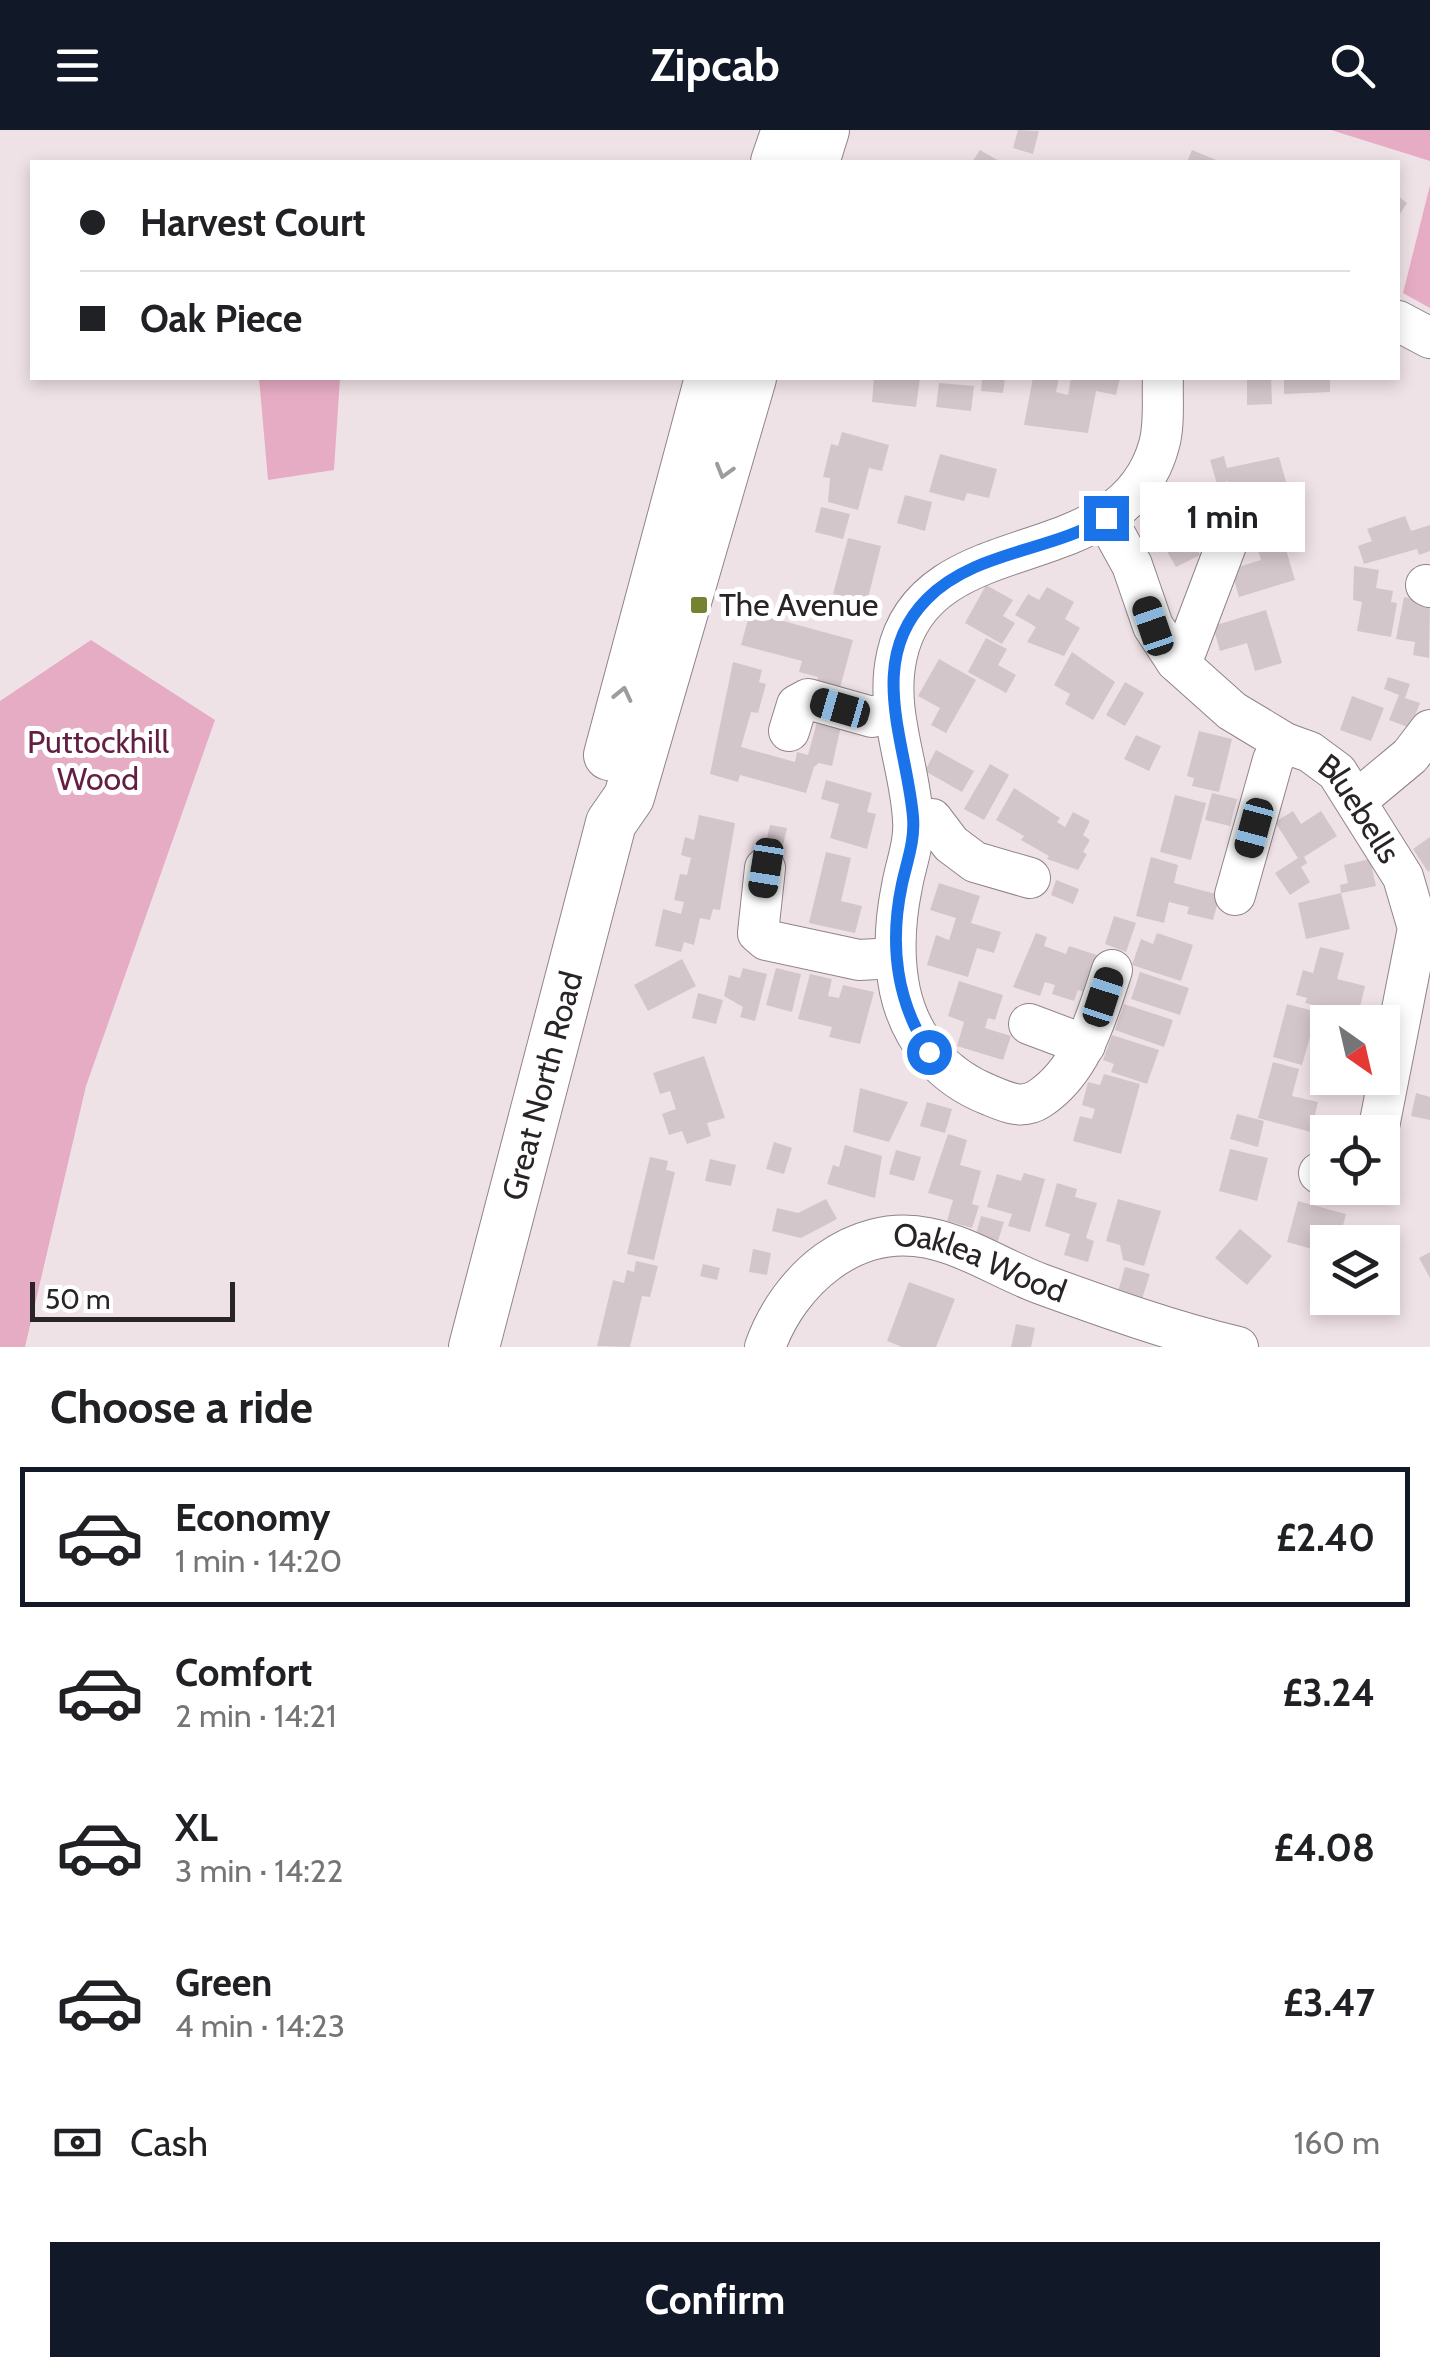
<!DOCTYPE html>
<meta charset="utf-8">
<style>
:root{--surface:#fff;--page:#f2f2f2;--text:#202124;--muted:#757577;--line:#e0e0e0;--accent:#111827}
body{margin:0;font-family:Cabin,sans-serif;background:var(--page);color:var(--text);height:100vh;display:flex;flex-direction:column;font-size:38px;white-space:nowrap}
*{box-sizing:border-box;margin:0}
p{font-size:32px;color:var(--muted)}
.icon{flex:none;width:55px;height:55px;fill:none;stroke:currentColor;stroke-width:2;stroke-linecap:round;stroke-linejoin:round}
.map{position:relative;height:1217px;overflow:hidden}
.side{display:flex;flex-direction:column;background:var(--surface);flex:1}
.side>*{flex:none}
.banner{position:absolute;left:30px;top:30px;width:1370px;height:220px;border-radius:0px;box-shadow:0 5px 15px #0003;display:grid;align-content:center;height:220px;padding:0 50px;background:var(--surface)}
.needle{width:65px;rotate:146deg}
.buttons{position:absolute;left:1310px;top:875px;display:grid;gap:20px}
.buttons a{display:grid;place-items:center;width:90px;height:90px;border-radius:0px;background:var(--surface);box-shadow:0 5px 15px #0003;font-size:50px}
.scale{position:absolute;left:30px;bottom:25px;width:205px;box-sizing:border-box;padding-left:10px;border:5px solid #292426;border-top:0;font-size:28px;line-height:35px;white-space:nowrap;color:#292426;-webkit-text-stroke:8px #fff;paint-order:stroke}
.end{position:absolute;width:45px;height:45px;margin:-22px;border:12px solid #1a73e8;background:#fff;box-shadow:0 0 0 5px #fff}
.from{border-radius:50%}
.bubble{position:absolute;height:70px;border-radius:0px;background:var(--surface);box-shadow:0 5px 15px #0003;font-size:32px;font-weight:700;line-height:70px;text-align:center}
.car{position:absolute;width:30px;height:60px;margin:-30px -15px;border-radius:12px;box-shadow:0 0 8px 2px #0007;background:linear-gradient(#222 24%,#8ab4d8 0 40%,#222 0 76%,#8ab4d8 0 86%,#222 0)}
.banner b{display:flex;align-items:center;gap:35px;height:95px;font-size:38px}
.banner b+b{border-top:2px solid var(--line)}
.banner i{width:25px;height:25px;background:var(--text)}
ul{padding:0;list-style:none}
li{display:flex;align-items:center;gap:30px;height:140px;margin:0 20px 15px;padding:0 30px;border:5px solid transparent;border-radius:0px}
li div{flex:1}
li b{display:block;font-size:38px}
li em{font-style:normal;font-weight:700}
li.selected{border-color:var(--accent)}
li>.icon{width:90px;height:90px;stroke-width:1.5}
h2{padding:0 50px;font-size:45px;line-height:120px}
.pay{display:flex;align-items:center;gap:25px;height:110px;padding:0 50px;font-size:38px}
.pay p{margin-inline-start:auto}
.action{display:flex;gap:20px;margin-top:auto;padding:20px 50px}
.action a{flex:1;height:115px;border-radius:0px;background:var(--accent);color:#fff;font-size:40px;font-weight:700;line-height:115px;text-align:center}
header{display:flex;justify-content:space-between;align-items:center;height:130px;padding:0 50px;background:var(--accent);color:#fff;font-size:45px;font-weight:700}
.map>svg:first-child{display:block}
.green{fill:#e6acc4}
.building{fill:#d3c6cb}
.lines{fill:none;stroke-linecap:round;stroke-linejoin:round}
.minor-casing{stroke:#908488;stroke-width:42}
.major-casing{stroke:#908488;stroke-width:52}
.minor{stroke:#fff;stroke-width:40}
.major{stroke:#fff;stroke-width:50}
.oneway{stroke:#9f9c9d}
.route{stroke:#1a73e8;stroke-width:12}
.poi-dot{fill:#758230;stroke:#fff;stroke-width:4}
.labels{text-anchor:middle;stroke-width:10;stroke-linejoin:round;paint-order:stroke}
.poi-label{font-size:32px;fill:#292426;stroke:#fff;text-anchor:start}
.park-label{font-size:32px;fill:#631f42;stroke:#fff}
.street-label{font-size:32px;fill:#292426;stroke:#fff}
</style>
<header><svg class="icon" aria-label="menu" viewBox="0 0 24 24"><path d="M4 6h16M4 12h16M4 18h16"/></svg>Zipcab<svg class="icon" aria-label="search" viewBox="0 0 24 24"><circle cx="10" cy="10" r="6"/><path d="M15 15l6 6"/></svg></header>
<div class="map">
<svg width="1430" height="1217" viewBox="0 0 1430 1217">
<rect width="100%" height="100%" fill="#efe2e7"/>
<g class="green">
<polygon points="1331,0 1430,0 1430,31"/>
<polygon points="1430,55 1430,178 1403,163"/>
<polygon points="259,248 340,248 334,340 268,350"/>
<polygon points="91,510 215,590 86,956 25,1217 0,1217 0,571"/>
</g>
<g class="building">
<polygon points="1018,0 1039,1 1033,24 1013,18"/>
<polygon points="980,20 1001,32 972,32"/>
<polygon points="1192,20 1221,32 1187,32"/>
<polygon points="1398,66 1407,73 1398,87"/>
<polygon points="874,248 920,248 916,277 872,272"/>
<polygon points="982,248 1005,248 1003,263 981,261"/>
<polygon points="1033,248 1059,248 1056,262 1068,265 1071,248 1120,248 1116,265 1096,261 1088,303 1024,295"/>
<polygon points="1247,248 1271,248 1272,274 1247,275"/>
<polygon points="1284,248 1330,248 1330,262 1284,264"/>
<polygon points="939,253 974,256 971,281 936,277"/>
<polygon points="842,302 889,315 882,341 869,338 858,380 828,372 830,348 823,347 831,314 838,316"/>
<polygon points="940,324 997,339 989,368 967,363 964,371 929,362"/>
<polygon points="1224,326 1227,338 1279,327 1293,376 1264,385 1257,358 1232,365 1228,351 1217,354 1210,330"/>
<polygon points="1218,356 1226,383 1188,401 1200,425 1176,437 1148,389"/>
<polygon points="905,365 932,372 925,401 897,393"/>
<polygon points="821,377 850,384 843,409 815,402"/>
<polygon points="1405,386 1411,401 1430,395 1430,421 1419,425 1417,419 1364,434 1358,416 1372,411 1367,399"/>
<polygon points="1279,396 1295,450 1239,467 1231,439 1261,430 1253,403"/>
<polygon points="848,408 881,416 867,472 833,464"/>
<polygon points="1354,436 1379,440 1376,458 1393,461 1391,472 1397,473 1391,507 1357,501 1362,472 1353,470"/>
<polygon points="986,455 1013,470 1003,486 1015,493 1002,514 965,493"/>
<polygon points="1047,457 1074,472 1065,489 1080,498 1064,526 1027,512 1036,497 1015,485 1028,464 1039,470"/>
<polygon points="1404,467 1430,472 1429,528 1413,525 1415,512 1396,509"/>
<polygon points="841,474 863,479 860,491 838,486"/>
<polygon points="1266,480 1282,533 1255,541 1247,513 1220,521 1213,496"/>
<polygon points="750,482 853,510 838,565 815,558 818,547 799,542 802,531 741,515"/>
<polygon points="986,508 1007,519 998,535 1016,545 1006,563 968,542"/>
<polygon points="1072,522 1115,552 1093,590 1065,574 1070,564 1054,555"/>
<polygon points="939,529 976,550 946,603 931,595 940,578 918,566"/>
<polygon points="733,532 762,540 759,552 766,554 758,583 751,582 741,617 795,632 797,622 808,625 821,577 844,583 832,636 819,633 814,637 806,663 740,645 738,652 710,644"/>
<polygon points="1388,547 1410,554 1405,568 1420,573 1410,598 1389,590 1399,565 1384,559"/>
<polygon points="1125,552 1144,563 1125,596 1106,585"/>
<polygon points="1352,566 1384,578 1371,611 1340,600"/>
<polygon points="1199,601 1232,609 1219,662 1192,656 1194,648 1187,646"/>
<polygon points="1136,605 1161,616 1149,641 1124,629"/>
<polygon points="936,620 974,641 962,662 925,641"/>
<polygon points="990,634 1009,645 984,690 964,679"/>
<polygon points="826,650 872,663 867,682 876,684 867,719 830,708 839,674 821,669"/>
<polygon points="1014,658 1060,688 1057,692 1065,697 1073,682 1090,691 1083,705 1090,710 1083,722 1087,724 1078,740 1047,729 1049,726 1021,710 1024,706 996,690"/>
<polygon points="1212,663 1237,669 1230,696 1205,690"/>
<polygon points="1175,665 1206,673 1191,730 1160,722"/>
<polygon points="1293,681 1301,694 1321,681 1337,706 1304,727 1307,733 1301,737 1310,752 1290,765 1275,743 1298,728 1275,692"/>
<polygon points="699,685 735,693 720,780 713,779 710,790 700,788 694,815 684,812 681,822 655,816 663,779 681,784 684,772 674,770 680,744 687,745 691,728 681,725 685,707 694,710"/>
<polygon points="770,695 787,698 780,728 763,724"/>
<polygon points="1430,707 1430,740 1428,742 1413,719"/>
<polygon points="826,722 851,728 841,771 862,776 855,803 809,793"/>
<polygon points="1151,727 1178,735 1174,753 1220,765 1213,790 1187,784 1189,777 1169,772 1164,793 1136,786"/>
<polygon points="1370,729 1376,756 1341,763 1340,755 1348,753 1344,735"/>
<polygon points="1056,750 1079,759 1073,774 1051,765"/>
<polygon points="939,753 980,766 971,793 1001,802 994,823 977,818 968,847 927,835 936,805 949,810 956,788 930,780"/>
<polygon points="1341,763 1350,799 1306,809 1298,773"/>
<polygon points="1114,786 1136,793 1126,822 1105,814"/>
<polygon points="1036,803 1047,807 1044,816 1066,824 1069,816 1103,827 1090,864 1078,860 1074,871 1052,864 1055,855 1045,852 1040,866 1013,857"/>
<polygon points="1157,803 1193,815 1181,851 1132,835 1141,809 1153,814"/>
<polygon points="1320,817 1344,823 1337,849 1365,856 1358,886 1305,873 1307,868 1296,865 1303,840 1313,843"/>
<polygon points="682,829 696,856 648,881 634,855"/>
<polygon points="743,838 767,844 755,891 740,887 743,877 724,866 729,845 740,848"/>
<polygon points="776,838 801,844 792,882 766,875"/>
<polygon points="1140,842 1189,858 1180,885 1131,869"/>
<polygon points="810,844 832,849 828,866 839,868 843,855 874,862 860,914 829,907 832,897 798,889"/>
<polygon points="959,851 1003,865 995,890 988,888 985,898 1011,906 1003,930 957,916 964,892 948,886"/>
<polygon points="698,863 723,870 716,894 692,888"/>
<polygon points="1124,874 1173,890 1164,917 1115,900"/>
<polygon points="1287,874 1317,882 1302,935 1273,927"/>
<polygon points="1334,885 1357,891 1357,892 1332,892"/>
<polygon points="1112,905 1159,920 1147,954 1111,942 1114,934 1103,930"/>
<polygon points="704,926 725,988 707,993 711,1006 687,1014 682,1001 669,1005 662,984 676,979 670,961 660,964 653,943"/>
<polygon points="1273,932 1299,939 1292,966 1318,972 1311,1002 1258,988"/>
<polygon points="1104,944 1140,954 1121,1024 1073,1011 1080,986 1092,989 1095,979 1082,975 1088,952 1100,955"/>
<polygon points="860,958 908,972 889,1012 853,1002"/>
<polygon points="1416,963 1430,967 1430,990 1411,986"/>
<polygon points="927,972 952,979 945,1003 920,996"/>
<polygon points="1237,984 1264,991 1258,1017 1230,1009"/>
<polygon points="948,1004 967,1010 960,1035 981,1041 972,1074 979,1076 972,1098 947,1091 953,1070 928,1063"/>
<polygon points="774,1012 792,1018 784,1044 766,1039"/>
<polygon points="845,1015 882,1026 875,1068 827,1054 833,1035 839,1037"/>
<polygon points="1230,1019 1268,1028 1257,1071 1219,1061"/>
<polygon points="896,1020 921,1027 914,1051 889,1044"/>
<polygon points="650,1027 668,1031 666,1040 675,1042 654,1130 627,1124"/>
<polygon points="710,1029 736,1035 731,1056 705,1051"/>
<polygon points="1024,1043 1045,1049 1030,1102 1008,1096 1012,1084 987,1077 997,1044 1021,1051"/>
<polygon points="1057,1053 1077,1059 1075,1067 1097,1073 1086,1108 1094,1111 1088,1132 1064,1125 1070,1104 1045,1096"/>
<polygon points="826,1069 837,1089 801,1108 772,1101 777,1078 798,1083"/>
<polygon points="1118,1069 1161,1081 1144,1136 1123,1130 1120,1115 1106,1111"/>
<polygon points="1298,1071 1346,1084 1339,1111 1316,1105 1312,1119 1287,1112"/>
<polygon points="981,1086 1004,1092 996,1117 974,1111"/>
<polygon points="1349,1095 1385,1104 1383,1109 1398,1113 1387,1155 1382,1154 1382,1112 1344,1112"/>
<polygon points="1240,1099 1272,1126 1247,1155 1215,1128"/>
<polygon points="753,1119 771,1123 767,1145 749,1142"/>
<polygon points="1430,1122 1430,1148 1419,1128"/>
<polygon points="636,1131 658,1136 650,1167 642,1166 630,1217 597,1216 613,1150 624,1153 627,1140 634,1142"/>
<polygon points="703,1134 720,1138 717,1150 700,1146"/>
<polygon points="1125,1137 1150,1144 1141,1172 1117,1165"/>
<polygon points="909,1152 955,1169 936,1217 902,1217 887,1211"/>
<polygon points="1016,1194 1035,1198 1031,1217 1011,1217"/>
</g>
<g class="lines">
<defs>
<g id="minor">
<polyline points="1398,191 1430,208"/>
<path id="s1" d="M1106 388 1132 435 1153 496 1176 531 1232 581 1285 613 1310 622 1337 642 1403 747 1418 798 1378 1002"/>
<polyline points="1426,455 1430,457"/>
<polyline points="1176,531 1186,521 1236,389"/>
<polyline points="789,601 797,575 808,569 872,587 894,581"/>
<polyline points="1356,671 1410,626 1430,600"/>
<polyline points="913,689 932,689 951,714 975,732 1030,748"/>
<polyline points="765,738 758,803 766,810 859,830 895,828"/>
<polyline points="1235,765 1273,630 1285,613"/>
<path d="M1112 840C1097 886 1082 941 1039 969 1022 980 1006 972 989 965 944 947 911 911 900 861 893 827 895 790 902 756 906 733 915 713 913 689 910 634 884 581 897 525 926 391 1123 448 1159 315 1165 294 1162 269 1163 248"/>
<polyline points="1029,894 1085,915"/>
<polyline points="1319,1043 1328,1050"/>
<path id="s2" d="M765 1217C789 1150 853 1093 928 1108 968 1116 1003 1140 1041 1154 1107 1178 1171 1201 1238 1217"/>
</g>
<g id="major">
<polyline points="776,32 787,0"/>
<polyline points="814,32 824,0"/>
<polyline points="609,625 710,248"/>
<path id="s3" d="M474 1217 611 693 629 667 751 248"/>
</g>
</defs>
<use href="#minor" class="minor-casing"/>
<use href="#major" class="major-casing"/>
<use href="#minor" class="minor"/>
<use href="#major" class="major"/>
</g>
<defs><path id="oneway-chevron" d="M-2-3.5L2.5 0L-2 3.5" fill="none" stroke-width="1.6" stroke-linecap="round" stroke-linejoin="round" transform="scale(2.5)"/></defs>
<g class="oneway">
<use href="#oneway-chevron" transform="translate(724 341) rotate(106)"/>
<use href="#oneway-chevron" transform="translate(623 564) rotate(-77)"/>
</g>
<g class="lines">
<path class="route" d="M929 922C896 870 889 815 902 754 907 731 915 711 913 687 907 614 865 531 927 469 974 421 1050 422 1106 388"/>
</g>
<rect class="poi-dot" x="689" y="465" width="20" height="20" rx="5"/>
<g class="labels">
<g class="poi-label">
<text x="719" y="486">The Avenue</text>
</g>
<g class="park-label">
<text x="98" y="623">Puttockhill<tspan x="98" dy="37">Wood</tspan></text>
</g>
<g class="street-label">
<text dy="11" stroke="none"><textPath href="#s1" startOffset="400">Bluebells</textPath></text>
<text dy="11" stroke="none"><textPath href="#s3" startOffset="270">Great North Road</textPath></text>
<text dy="11" stroke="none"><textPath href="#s2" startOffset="270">Oaklea Wood</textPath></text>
</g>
</g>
</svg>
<div class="buttons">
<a><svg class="needle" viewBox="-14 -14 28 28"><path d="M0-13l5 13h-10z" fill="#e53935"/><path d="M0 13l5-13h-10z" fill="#757577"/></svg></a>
<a><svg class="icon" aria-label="locate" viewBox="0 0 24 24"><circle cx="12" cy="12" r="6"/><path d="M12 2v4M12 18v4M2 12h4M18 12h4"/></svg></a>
<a><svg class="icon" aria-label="layers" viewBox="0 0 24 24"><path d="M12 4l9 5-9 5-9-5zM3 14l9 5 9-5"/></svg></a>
</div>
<div class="scale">50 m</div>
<i class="end from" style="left:929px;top:922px"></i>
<i class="end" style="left:1106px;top:388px"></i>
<div class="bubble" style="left:1140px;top:352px;width:165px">1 min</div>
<i class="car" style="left:1153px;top:496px;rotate:341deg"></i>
<i class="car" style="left:840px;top:578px;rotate:286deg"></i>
<i class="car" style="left:1254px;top:698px;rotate:195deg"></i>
<i class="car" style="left:766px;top:738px;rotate:189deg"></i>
<i class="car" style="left:1103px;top:867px;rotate:18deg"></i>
<div class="banner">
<b><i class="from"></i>Harvest Court</b>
<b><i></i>Oak Piece</b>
</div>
</div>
<section class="side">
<h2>Choose a ride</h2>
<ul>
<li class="selected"><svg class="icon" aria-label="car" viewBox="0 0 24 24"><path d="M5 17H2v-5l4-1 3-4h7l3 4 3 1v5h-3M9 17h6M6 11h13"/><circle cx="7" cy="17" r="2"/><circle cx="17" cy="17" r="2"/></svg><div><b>Economy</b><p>1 min · 14:20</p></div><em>£2.40</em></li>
<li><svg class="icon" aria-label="car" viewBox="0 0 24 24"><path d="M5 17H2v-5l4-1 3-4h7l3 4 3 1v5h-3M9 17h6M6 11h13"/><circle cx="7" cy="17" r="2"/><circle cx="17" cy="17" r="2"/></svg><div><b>Comfort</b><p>2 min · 14:21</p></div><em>£3.24</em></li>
<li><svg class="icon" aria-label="car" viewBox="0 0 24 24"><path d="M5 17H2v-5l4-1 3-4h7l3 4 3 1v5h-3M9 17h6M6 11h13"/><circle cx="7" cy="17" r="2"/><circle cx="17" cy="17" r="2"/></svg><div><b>XL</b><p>3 min · 14:22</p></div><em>£4.08</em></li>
<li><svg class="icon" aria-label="car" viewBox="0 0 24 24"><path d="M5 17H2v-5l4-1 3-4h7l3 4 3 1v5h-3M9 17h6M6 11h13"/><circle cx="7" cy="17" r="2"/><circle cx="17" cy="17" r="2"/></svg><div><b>Green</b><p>4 min · 14:23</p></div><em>£3.47</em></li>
</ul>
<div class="pay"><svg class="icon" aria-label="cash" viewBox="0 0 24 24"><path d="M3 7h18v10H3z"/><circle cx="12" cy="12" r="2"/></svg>Cash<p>160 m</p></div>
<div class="action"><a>Confirm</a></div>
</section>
